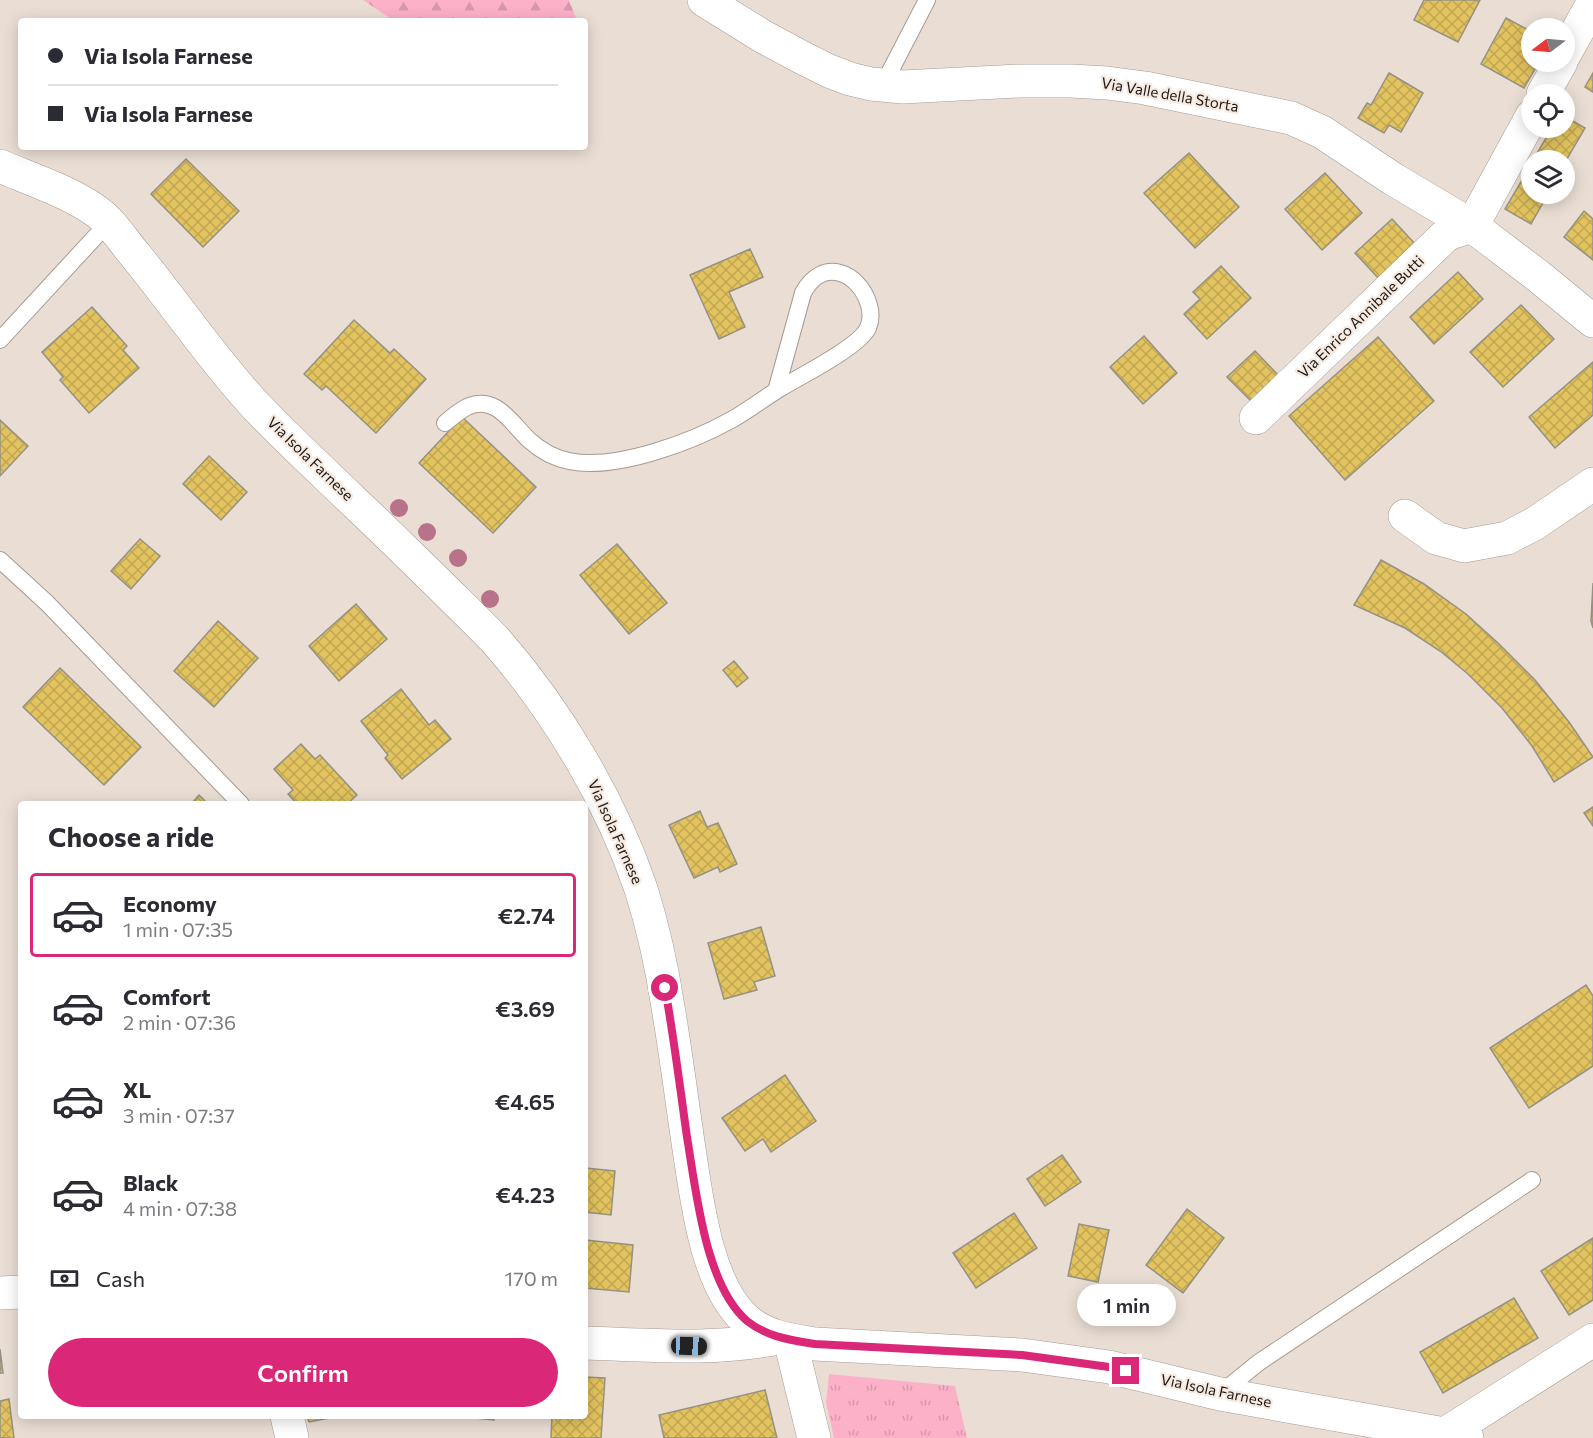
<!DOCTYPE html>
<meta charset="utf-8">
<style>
:root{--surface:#fff;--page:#f7f7f7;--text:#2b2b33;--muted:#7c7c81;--line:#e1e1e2;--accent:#db2777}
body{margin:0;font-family:Commissioner,sans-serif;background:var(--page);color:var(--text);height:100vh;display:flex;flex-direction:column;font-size:22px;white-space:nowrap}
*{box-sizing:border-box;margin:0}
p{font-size:20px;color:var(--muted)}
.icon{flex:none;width:33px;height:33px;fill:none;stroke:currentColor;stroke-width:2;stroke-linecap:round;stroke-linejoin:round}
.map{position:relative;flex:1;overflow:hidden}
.drawer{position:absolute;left:18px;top:801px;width:570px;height:618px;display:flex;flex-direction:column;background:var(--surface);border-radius:6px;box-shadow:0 3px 15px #0003}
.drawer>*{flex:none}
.hud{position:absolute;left:18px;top:18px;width:570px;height:132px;border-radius:6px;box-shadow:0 3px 15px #0003;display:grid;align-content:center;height:132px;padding:0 30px;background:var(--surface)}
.needle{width:39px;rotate:254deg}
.controls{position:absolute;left:1521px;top:18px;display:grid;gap:12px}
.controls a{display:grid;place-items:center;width:54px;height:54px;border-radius:50%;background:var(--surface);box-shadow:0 3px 15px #0003;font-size:30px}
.end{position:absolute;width:27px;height:27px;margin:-14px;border:8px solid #db2777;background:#fff;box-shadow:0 0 0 3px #fff}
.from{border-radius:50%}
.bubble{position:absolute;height:42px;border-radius:21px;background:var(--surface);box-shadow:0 3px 15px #0003;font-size:20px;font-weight:600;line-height:42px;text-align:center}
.car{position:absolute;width:18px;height:36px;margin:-18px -9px;border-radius:8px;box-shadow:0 0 4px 2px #0007;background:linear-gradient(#222 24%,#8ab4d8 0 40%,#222 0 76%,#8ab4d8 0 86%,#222 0)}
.hud b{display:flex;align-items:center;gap:21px;height:57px;font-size:22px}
.hud b+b{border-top:2px solid var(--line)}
.hud i{width:15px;height:15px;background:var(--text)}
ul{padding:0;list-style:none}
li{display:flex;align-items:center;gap:18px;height:84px;margin:0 12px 9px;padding:0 18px;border:3px solid transparent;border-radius:6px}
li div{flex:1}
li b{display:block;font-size:22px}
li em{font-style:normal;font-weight:600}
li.active{border-color:var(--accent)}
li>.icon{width:54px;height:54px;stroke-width:1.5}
h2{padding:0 30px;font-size:27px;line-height:72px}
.pay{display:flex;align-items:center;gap:15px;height:66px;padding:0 30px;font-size:22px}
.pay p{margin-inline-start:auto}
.action{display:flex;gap:12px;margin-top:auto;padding:12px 30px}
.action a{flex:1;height:69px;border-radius:36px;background:var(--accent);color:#fff;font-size:24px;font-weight:600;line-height:69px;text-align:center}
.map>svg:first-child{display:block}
.grass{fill:url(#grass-tufts)}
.forest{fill:url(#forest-firs)}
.building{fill:url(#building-cross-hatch);stroke:#959285;stroke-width:1.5}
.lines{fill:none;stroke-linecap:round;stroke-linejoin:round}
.lane-casing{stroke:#a69b92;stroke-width:18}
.street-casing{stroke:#a69b92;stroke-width:34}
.lane{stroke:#fff;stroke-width:16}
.street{stroke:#fff;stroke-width:33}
.tree{fill:#b8738b}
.route{stroke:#db2777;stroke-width:8}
.labels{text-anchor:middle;stroke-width:4.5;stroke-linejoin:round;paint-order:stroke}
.street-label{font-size:15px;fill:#1e1916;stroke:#f7ebe1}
</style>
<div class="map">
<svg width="1593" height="1438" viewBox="0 0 1593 1438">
<defs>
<pattern id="grass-tufts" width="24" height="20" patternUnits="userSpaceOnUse" patternTransform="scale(1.5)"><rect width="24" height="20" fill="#fdb1c9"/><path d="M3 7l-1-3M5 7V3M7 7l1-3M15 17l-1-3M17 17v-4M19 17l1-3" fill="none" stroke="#d898ac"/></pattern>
<pattern id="forest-firs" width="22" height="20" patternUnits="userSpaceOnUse" patternTransform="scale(1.5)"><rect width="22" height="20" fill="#fdb1c9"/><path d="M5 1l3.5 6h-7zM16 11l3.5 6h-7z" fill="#d898ac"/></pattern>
<pattern id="building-cross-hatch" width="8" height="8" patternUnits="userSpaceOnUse" patternTransform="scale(1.5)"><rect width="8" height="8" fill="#e2c35f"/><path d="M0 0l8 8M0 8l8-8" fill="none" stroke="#c1a752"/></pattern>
</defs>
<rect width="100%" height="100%" fill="#eaded4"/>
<polygon class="grass" points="829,1374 955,1386 967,1438 834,1438 826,1403"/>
<polygon class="forest" points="363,0 569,0 577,21 394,21"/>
<g class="building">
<polygon points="1424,0 1480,0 1458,42 1414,20"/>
<polygon points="1506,18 1532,32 1532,62 1539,62 1524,88 1481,64"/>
<polygon points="1389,73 1423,93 1401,132 1389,125 1384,133 1358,118 1367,103 1371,105"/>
<polygon points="1593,73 1593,92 1585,87"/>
<polygon points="1564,116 1585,128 1564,164 1564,160 1533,160 1552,128 1564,128"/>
<polygon points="1189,153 1239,207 1195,248 1144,193"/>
<polygon points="186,159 239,211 203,247 151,194"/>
<polygon points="1532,163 1532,194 1548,194 1531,224 1505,209"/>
<polygon points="1325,173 1362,213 1322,250 1285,209"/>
<polygon points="1584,211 1593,219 1593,260 1564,237"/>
<polygon points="1392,219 1417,246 1380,280 1355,253"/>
<polygon points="750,249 763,277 729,292 745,327 719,339 690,275"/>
<polygon points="1221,266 1251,298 1207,339 1184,314 1200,299 1193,292"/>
<polygon points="1458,272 1483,299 1434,344 1410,317"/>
<polygon points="1521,305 1554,339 1503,387 1470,352"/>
<polygon points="92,307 127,346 123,350 139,368 89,413 60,380 63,377 42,352"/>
<polygon points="354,320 390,353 394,349 426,379 376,433 326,386 322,390 304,374"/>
<polygon points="1144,336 1177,373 1143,404 1110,367"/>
<polygon points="1378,337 1434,401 1345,480 1289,416"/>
<polygon points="1255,351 1280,377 1253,403 1227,377"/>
<polygon points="1593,362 1593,415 1555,448 1529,417"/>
<polygon points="462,417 536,487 493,533 419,463"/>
<polygon points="0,420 28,446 0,476"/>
<polygon points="209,456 247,492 221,520 183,484"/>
<polygon points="140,539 160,556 131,589 111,571"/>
<polygon points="617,544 667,603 629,634 580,575"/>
<polygon points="1381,560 1424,584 1466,614 1498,643 1535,680 1569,722 1593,757 1554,782 1532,746 1502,708 1468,674 1440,651 1405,628 1354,605"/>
<polygon points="1593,583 1593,628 1591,621"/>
<polygon points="356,604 387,639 339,681 309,646"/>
<polygon points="218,621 258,658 214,707 174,671"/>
<polygon points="734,661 748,678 737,687 723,670"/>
<polygon points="60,668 141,747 104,785 23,707"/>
<polygon points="401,689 429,725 435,720 451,739 402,779 385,758 388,755 361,721"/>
<polygon points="301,744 315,759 320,755 357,795 347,804 297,804 288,794 293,790 274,769"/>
<polygon points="199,795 208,804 191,804"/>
<polygon points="1593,807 1593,826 1584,813"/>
<polygon points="700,811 707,827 718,823 737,864 720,872 718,867 694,878 669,825"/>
<polygon points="761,927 775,976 754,982 757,990 724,999 708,943"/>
<polygon points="1586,985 1593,996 1593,1066 1529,1108 1490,1048"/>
<polygon points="785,1075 816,1121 771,1152 763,1139 745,1151 722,1118"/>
<polygon points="1062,1155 1081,1182 1045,1206 1027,1179"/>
<polygon points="585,1168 615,1171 611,1215 585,1212"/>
<polygon points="1187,1209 1224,1238 1183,1293 1146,1265"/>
<polygon points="1014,1213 1037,1248 976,1288 953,1253"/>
<polygon points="1079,1224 1109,1230 1098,1282 1068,1276"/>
<polygon points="1593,1238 1593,1300 1569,1315 1541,1271"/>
<polygon points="585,1240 633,1245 629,1292 585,1288"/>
<polygon points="1514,1298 1538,1338 1443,1393 1420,1352"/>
<polygon points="0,1349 3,1373 0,1373"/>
<polygon points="585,1377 605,1378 601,1438 551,1438 552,1416 585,1416"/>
<polygon points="765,1390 777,1438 664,1438 659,1415"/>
<polygon points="9,1399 14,1438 0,1438 0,1401"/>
<polygon points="307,1416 340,1416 309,1422"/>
<polygon points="456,1416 494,1416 494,1420"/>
</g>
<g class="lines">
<defs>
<g id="lane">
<polyline points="883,85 927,0"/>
<polyline points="0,340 108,223"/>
<path d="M445 423C452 417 459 411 467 407 496 394 511 423 529 440 540 450 554 458 569 461 615 471 692 442 733 419 749 410 763 399 779 389 799 377 859 347 868 328 871 321 871 312 869 305 859 271 822 257 803 293L776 391"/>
<polyline points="0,560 47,603 241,804"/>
<polyline points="1221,1393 1258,1363 1532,1180"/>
</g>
<g id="street">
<polyline points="704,0 762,36 801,57 829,71 850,79 871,84 903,87 1020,81 1071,81 1107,83 1145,88 1291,118 1322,132 1393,179 1472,226 1538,276 1593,321"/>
<polyline points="1564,55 1593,3"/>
<polyline points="1543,94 1561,62"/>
<path d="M0 166C30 179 70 192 96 211 112 222 123 241 136 256 176 305 211 357 254 404 285 437 319 468 351 499 381 527 409 555 438 583 458 603 478 622 497 642 558 712 611 801 641 889 653 927 662 968 668 1007 676 1054 682 1102 689 1149 697 1200 706 1283 745 1319 765 1337 790 1340 815 1344L1022 1355 1109 1367 1220 1394 1467 1438"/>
<polyline points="1256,418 1444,237 1450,233 1472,226 1532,116"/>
<polyline points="1405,516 1436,538 1464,546 1507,538 1534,524 1593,484"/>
<polyline points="0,1293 21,1292"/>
<polyline points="790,1340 814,1438"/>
<path d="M585 1343C649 1345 715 1351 778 1338"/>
<polyline points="287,1416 292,1438"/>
<polyline points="1445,1434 1593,1340"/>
</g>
</defs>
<use href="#lane" class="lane-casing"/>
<use href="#street" class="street-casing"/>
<use href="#lane" class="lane"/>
<use href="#street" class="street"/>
</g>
<g class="tree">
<circle cx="399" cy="508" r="9"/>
<circle cx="427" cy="532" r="9"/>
<circle cx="458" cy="558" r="9"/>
<circle cx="490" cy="599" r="9"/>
</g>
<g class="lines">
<path class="route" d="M665 988C674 1038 680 1088 687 1137 696 1190 705 1285 747 1321 767 1337 791 1340 815 1344L1022 1355 1109 1367 1126 1371"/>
</g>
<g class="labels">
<g class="street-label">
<text transform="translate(1170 95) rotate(10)" y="5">Via Valle della Storta</text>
<text transform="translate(1361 317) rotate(-44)" y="5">Via Enrico Annibale Butti</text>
<text transform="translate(310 459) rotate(44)" y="5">Via Isola Farnese</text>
<text transform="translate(615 832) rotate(66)" y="5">Via Isola Farnese</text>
<text transform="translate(1216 1391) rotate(12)" y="5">Via Isola Farnese</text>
</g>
</g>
</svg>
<div class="controls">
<a><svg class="needle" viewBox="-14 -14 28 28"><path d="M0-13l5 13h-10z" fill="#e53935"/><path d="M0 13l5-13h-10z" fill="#7c7c81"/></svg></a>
<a><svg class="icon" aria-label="locate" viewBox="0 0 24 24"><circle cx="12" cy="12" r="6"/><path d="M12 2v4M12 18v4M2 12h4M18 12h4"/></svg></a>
<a><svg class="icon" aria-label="layers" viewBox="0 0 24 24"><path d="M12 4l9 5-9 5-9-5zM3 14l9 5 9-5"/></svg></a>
</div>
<i class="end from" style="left:665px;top:988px"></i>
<i class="end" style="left:1126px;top:1371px"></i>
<div class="bubble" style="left:1077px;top:1284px;width:99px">1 min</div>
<i class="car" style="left:689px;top:1346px;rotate:92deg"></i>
<div class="hud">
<b><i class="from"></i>Via Isola Farnese</b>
<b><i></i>Via Isola Farnese</b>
</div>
<section class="drawer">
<h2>Choose a ride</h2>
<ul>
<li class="active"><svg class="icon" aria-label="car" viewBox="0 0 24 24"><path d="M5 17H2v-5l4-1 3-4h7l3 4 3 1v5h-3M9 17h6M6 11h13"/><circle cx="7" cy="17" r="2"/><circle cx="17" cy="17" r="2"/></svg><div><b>Economy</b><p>1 min · 07:35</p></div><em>€2.74</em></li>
<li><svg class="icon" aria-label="car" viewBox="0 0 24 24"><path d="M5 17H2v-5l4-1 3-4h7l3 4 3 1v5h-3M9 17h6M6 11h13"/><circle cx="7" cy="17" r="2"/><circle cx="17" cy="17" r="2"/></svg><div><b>Comfort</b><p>2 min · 07:36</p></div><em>€3.69</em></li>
<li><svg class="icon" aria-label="car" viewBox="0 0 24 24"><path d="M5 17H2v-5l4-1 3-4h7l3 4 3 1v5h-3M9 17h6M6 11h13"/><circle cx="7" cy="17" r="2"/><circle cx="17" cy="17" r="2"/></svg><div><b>XL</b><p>3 min · 07:37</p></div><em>€4.65</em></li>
<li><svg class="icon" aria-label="car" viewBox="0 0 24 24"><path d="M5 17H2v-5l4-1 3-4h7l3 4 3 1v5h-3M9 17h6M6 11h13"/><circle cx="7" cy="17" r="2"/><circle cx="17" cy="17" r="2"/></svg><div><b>Black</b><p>4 min · 07:38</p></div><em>€4.23</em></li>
</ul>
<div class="pay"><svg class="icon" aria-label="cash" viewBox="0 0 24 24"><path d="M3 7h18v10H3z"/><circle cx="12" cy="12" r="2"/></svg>Cash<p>170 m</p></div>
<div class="action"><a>Confirm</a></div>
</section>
</div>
